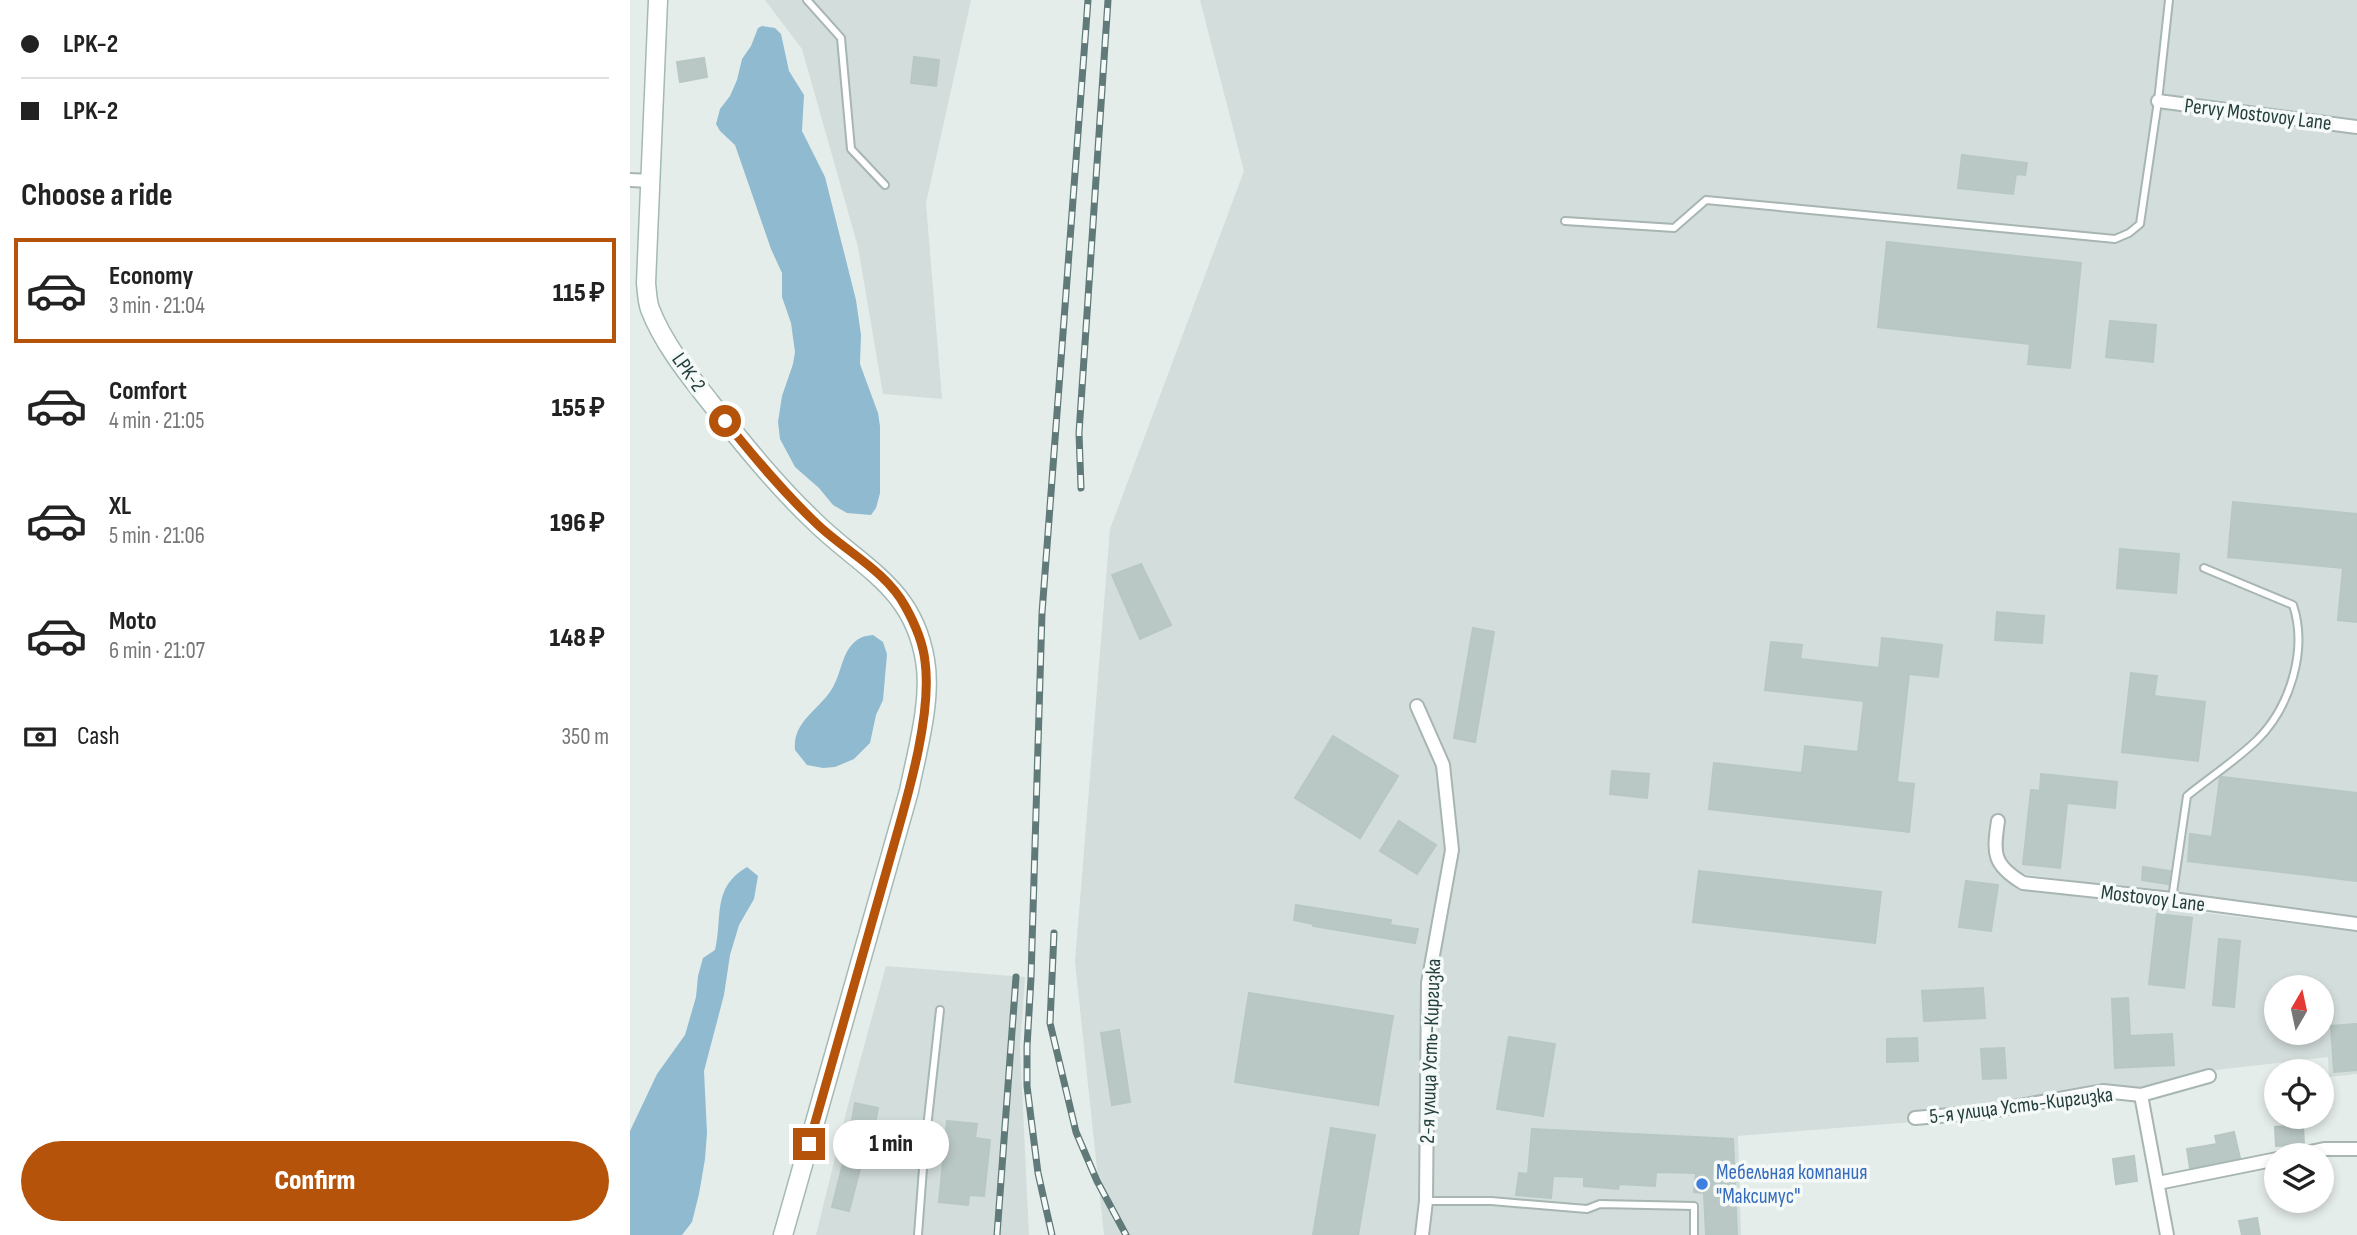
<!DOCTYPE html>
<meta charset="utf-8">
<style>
:root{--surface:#fff;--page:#f2f2f2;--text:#222;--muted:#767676;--line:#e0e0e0;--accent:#b45309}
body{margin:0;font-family:"Sofia Sans Condensed",sans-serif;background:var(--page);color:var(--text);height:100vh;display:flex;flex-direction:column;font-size:26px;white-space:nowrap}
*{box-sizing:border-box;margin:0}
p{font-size:23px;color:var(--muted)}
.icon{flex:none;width:38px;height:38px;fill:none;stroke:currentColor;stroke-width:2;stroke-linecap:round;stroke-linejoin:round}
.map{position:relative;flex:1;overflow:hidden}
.side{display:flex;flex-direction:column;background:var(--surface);width:630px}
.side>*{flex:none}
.guide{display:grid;align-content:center;height:154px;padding:0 21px;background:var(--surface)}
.needle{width:46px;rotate:9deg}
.buttons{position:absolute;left:1634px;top:975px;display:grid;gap:14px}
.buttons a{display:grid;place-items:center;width:70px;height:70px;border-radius:50%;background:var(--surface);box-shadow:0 4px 10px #0003;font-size:35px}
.end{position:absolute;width:32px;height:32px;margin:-16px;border:9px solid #b45309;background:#fff;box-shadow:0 0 0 4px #fff}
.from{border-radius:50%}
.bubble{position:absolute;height:49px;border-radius:24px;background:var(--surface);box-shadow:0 4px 10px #0003;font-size:23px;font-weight:800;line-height:49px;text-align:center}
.guide b{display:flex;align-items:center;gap:24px;height:66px;font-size:26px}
.guide b+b{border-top:2px solid var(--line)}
.guide i{width:18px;height:18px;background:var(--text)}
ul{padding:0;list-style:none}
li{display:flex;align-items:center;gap:21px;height:105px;margin:0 14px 10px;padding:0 7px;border:4px solid transparent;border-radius:0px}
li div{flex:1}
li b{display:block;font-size:26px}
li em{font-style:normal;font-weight:800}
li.active{border-color:var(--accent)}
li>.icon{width:63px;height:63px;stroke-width:1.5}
h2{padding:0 21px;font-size:32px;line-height:84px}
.pay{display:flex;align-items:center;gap:18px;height:77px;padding:0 21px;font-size:26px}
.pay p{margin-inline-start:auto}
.button{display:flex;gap:14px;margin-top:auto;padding:14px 21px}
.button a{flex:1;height:80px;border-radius:42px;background:var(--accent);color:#fff;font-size:28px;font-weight:800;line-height:80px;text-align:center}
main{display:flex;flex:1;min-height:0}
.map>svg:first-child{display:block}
.built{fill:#d3dddb;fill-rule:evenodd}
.water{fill:#8fbad0}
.building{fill:#bac8c5;stroke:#b7c7c3;stroke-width:2}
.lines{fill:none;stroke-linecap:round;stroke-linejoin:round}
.lane-casing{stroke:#a7b5b3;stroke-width:10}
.street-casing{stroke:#a7b5b3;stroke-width:16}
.secondary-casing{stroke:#a3b9b5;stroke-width:21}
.lane{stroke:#fff;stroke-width:6}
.street{stroke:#fff;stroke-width:12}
.secondary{stroke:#fff;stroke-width:18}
.rail-casing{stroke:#5f7a78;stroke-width:7}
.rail{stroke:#f5faf8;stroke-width:4.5;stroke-dasharray:13;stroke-linecap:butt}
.route{stroke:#b45309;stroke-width:9}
.shop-dot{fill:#3f7fe0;stroke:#f5faf8;stroke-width:2.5}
.labels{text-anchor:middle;stroke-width:7;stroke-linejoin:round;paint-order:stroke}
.street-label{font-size:21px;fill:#243f3d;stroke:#f5faf8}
.shop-label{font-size:21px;fill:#366cbe;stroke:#f5faf8;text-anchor:start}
</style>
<main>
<section class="side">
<div class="guide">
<b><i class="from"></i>LPK-2</b>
<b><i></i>LPK-2</b>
</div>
<h2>Choose a ride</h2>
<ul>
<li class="active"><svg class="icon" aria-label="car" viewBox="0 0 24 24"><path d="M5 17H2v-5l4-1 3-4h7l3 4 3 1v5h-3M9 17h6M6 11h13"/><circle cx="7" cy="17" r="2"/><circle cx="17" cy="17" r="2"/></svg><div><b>Economy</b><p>3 min · 21:04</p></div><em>115 ₽</em></li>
<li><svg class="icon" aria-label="car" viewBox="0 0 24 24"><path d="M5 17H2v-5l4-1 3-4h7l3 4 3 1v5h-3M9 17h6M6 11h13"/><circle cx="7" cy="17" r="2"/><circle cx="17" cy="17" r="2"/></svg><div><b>Comfort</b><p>4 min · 21:05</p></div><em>155 ₽</em></li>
<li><svg class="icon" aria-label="car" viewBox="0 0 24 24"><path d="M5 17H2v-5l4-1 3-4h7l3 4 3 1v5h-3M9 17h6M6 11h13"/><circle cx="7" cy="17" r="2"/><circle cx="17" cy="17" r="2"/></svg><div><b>XL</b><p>5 min · 21:06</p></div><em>196 ₽</em></li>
<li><svg class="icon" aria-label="car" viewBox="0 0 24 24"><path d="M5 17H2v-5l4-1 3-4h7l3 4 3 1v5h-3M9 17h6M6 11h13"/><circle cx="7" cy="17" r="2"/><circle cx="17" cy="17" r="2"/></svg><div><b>Moto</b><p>6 min · 21:07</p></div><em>148 ₽</em></li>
</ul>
<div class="pay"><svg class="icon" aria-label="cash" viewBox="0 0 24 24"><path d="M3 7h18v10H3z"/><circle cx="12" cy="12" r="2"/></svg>Cash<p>350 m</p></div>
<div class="button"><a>Confirm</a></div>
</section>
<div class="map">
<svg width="1727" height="1235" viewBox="0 0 1727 1235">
<rect width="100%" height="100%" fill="#e5edeb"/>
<g class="built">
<polygon points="135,0 341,0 296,203 312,399 253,394 228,247 172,49"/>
<path d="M570 0H1727V917L1392 874 1389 889 1727 932V1074L1699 1077 1698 1057 1577 1071 1509 1089 1282 1122 1108 1136 1111 1235H474L445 962 480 529 614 171ZM1647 987H1692V1032H1647Z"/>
<polygon points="256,966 395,977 390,1047 399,1235 186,1235 219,1101"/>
</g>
<g class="water">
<polygon points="132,26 145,28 151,34 159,71 174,95 172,131 195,177 226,300 231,335 230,364 248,413 250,426 250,493 246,508 241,515 217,513 203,505 189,488 165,467 150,439 148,422 152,396 163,364 165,352 161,323 152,297 152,273 141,249 105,145 90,131 86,124 90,109 100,96 107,80 112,59 121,46 128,28"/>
<path d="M243 635 253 642 257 654 253 700 246 715 240 743 224 759 205 767 193 768 177 765 165 750C162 721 191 709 203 687 210 675 212 657 220 647 227 638 233 636 243 635Z"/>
<path d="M117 867 128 876 124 899 109 925 100 955 94 995 74 1071 77 1133 75 1159 69 1194 62 1222 52 1235H0V1131L27 1074 55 1035 66 997 68 976 73 958 85 950C93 918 81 888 117 867Z"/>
</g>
<g class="building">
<polygon points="284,57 309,60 306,86 281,83"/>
<polygon points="74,58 77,77 50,82 47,62"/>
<polygon points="1332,155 1397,163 1395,175 1386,174 1383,194 1328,188"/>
<polygon points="1257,242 1451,263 1440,368 1398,364 1400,344 1248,327"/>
<polygon points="1480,321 1526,325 1523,362 1476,357"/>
<polygon points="1603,502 1727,514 1727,622 1708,620 1713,568 1598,557"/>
<polygon points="1490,549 1549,554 1546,593 1487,588"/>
<polygon points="511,564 541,625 510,639 482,575"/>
<polygon points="1367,612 1414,616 1412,643 1365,640"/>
<polygon points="843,628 864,632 845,742 824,738"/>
<polygon points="1252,638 1312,645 1308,677 1279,674 1267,782 1284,784 1279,832 1079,809 1084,763 1172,773 1175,746 1228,752 1234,701 1135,690 1141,642 1172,645 1170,659 1249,668"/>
<polygon points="1501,673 1527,676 1524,696 1575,702 1568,761 1492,752"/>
<polygon points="703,736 768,776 730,838 665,798"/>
<polygon points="982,771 1019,774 1017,798 980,794"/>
<polygon points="1411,774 1487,782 1485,808 1437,803 1430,868 1393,864 1401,790 1410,791"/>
<polygon points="1592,777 1727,793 1727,881 1558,861 1560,834 1582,837 1590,778"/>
<polygon points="769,821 806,845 787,874 750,851"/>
<polygon points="1513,867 1540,871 1538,884 1512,880"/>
<polygon points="1069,871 1251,892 1245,943 1063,922"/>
<polygon points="1336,881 1368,885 1361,931 1329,927"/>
<polygon points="666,905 761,920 760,925 788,929 785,943 683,926 683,924 664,920"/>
<polygon points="1527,914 1562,918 1554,988 1519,984"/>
<polygon points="1589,939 1610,941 1604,1007 1583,1005"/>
<polygon points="1353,988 1355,1018 1294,1021 1292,991"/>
<polygon points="619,993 763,1016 748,1105 605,1082"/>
<polygon points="1498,998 1500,1036 1542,1034 1544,1065 1485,1068 1482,999"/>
<polygon points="1727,1024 1727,1070 1704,1072 1701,1026"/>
<polygon points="489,1030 500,1102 482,1105 471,1033"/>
<polygon points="879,1037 925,1044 913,1116 867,1109"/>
<polygon points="1287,1038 1288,1061 1257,1062 1257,1039"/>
<polygon points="1374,1048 1376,1078 1353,1079 1351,1049"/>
<polygon points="225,1103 248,1108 242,1139 234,1137 231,1165 219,1211 202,1207 218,1144"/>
<polygon points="317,1121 347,1124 345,1138 360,1140 354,1196 339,1195 338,1205 309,1202"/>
<polygon points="1673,1125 1674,1144 1646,1146 1645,1127"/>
<polygon points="701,1128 745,1135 728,1235 683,1235"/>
<polygon points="902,1129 1103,1139 1107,1235 1076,1235 1074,1193 1064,1192 1066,1173 1026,1172 1025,1186 989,1184 988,1189 954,1186 954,1177 923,1176 921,1198 886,1195 889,1173 898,1174"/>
<polygon points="1604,1132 1610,1158 1560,1168 1557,1149 1587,1144 1585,1136"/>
<polygon points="1504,1156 1507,1181 1486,1184 1483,1159"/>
<polygon points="1627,1218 1630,1235 1612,1235 1609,1221"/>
</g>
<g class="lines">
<defs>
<g id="lane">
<polyline points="177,0 211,38 221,149 255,185"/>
<polyline points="935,221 1044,228 1076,200 1485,239 1499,233 1510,224 1528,101 1539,0"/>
<path d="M1542 899 1557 796C1579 778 1605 761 1626 741 1660 708 1678 650 1663 605L1574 568"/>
<polyline points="796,1201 861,1201 957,1209 970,1204 1064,1206 1064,1235"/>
<polyline points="288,1235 294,1155 310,1010"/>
</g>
<g id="street">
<polyline points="1528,101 1727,127"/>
<polyline points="0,180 21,181"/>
<polyline points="787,706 813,765 822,850 798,983 796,1201 792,1235"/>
<path d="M1368 821C1363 854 1363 865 1393 883L1542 899 1727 924"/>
<polyline points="1511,1095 1537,1235"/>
<polyline points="1285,1118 1356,1112 1473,1091 1511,1095 1579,1076"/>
<polyline points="1666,1155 1694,1149 1727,1149"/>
<polyline points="1528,1183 1647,1159"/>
</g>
<path id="secondary" d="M28 0 16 283C17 291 17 301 20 309 33 343 58 374 80 402 113 444 147 486 185 522 232 568 283 587 295 660 302 700 287 751 279 791L153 1235"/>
</defs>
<use href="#lane" class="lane-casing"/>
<use href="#street" class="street-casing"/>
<use href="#secondary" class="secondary-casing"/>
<use href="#lane" class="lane"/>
<use href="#street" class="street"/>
<use href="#secondary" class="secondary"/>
<defs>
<g id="rail">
<polyline points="451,488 449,433 478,0"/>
<polyline points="424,933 420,1023 446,1132 467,1181 496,1235"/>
<polyline points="367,1235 386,977"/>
<polyline points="422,1235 408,1173 401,1118 397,1086 397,1047 401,978 412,613 458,0"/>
</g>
</defs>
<use href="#rail" class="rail-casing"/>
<use href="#rail" class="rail"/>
</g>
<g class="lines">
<path class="route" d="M95 421C124 457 153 492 187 524 215 551 256 571 275 606 284 622 293 643 295 661 303 720 273 811 257 869 231 961 205 1052 179 1144"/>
</g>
<circle class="shop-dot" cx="1072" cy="1184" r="7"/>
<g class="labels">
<g class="street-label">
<text transform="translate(1628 114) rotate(7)" y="7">Pervy Mostovoy Lane</text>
<text transform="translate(59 372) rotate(55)" y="7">LPK-2</text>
<text transform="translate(1523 898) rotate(7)" y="7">Mostovoy Lane</text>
<text transform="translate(800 1051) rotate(-88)" y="7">2-я улица Усть-Киргизка</text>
<text transform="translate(1391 1105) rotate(-7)" y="7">5-я улица Усть-Киргизка</text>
</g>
<g class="shop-label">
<text x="1086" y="1179">Мебельная компания<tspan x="1086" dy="24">"Максимус"</tspan></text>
</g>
</g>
</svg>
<div class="buttons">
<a><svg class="needle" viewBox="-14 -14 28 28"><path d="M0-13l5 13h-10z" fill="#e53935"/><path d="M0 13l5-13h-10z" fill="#767676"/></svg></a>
<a><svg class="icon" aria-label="locate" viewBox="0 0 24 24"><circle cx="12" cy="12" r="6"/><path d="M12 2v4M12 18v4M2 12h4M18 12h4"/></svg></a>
<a><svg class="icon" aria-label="layers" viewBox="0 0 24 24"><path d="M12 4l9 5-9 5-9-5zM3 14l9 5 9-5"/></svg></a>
</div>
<i class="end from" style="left:95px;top:421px"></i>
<i class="end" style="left:179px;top:1144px"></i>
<div class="bubble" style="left:203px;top:1120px;width:116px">1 min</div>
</div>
</main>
